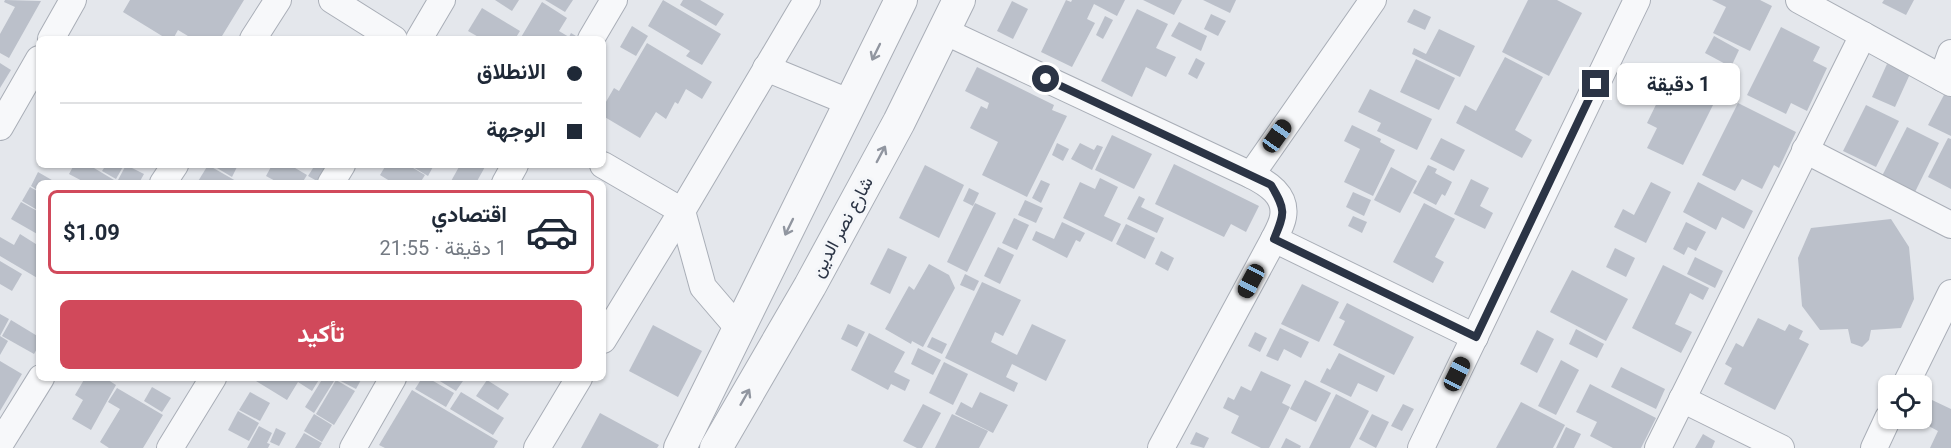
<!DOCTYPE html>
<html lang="ar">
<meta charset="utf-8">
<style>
:root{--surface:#fff;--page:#f6f6f7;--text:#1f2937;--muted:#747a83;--line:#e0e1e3;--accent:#d1495b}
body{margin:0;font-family:Roboto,Vazirmatn,sans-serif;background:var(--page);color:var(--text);direction:rtl;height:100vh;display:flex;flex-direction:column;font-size:22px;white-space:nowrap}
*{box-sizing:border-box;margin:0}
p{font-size:20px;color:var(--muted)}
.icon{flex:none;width:33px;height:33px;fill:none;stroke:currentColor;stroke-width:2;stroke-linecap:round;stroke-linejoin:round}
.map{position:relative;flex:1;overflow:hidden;direction:ltr}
.panel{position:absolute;left:36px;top:180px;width:570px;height:201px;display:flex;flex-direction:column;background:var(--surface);border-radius:9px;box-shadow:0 2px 4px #0004;direction:rtl}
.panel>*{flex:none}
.banner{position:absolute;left:36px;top:36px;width:570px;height:132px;border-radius:9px;box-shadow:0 2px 4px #0004;direction:rtl;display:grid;align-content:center;height:132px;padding:0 24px;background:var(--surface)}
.fabs{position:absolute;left:1878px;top:375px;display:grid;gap:12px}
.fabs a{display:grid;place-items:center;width:54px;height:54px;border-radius:9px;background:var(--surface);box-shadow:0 2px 4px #0004;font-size:30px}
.end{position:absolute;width:27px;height:27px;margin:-14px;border:8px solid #2b3445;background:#fff;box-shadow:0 0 0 3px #fff}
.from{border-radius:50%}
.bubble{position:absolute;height:42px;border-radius:9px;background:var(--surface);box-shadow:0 2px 4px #0004;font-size:20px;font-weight:700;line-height:42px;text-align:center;direction:rtl}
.car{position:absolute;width:18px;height:36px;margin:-18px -9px;border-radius:8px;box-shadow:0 0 4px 2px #0007;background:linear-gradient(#222 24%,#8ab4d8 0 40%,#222 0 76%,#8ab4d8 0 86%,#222 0)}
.banner b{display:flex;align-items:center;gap:21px;height:57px;font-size:22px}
.banner b+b{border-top:2px solid var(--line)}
.banner i{width:15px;height:15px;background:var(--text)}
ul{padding:10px 0 0;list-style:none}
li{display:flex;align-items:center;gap:18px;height:84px;margin:0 12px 9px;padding:0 12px;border:3px solid var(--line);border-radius:9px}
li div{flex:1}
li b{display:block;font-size:22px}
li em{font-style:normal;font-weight:700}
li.selected{border-color:var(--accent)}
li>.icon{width:54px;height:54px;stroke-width:1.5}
.action{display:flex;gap:12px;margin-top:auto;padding:12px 24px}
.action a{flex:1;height:69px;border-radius:9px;background:var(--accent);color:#fff;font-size:24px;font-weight:700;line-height:69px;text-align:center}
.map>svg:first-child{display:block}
.building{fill:#bbc0ca}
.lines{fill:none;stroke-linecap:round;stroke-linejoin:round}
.minor-casing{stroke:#a9aeb7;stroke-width:28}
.tertiary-casing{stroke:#a9aeb7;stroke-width:34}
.minor{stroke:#f7f8fa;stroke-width:26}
.tertiary{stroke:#f7f8fa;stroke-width:32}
.oneway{stroke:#9196a0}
.route{stroke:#2b3445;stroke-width:8}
.labels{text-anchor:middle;stroke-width:6;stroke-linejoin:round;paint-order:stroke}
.street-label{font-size:18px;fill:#2b3445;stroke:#f4f6f9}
</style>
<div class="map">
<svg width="1951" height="448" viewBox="0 0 1951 448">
<rect width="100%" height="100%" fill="#e4e7ec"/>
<g class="building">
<polygon points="5,0 41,1 9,58 0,53 0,34 15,7 4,2"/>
<polygon points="130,0 244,0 222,36 226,39 193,39 178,30 173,39 167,39 123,12"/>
<polygon points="495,0 519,0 512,11"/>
<polygon points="545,0 573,0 565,12"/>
<polygon points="663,0 721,34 702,65 686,56 690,51 648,26"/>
<polygon points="683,0 700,0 724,14 716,26 680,5"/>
<polygon points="1066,0 1071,2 1072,0 1125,0 1117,16 1094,4 1087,19 1095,23 1072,67 1041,52"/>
<polygon points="1143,0 1182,0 1174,15"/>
<polygon points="1203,0 1236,0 1230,13"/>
<polygon points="1528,0 1557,0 1582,13 1549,76 1502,52"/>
<polygon points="1712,0 1760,0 1772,6 1750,51 1713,33 1726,7"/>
<polygon points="1884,0 1914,0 1906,15 1882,3"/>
<polygon points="1012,1 1028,9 1013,39 997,31"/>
<polygon points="542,2 567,18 559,31 569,37 571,33 581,39 520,39"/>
<polygon points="482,8 520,31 515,39 482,39 468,31"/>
<polygon points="1137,9 1168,24 1156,48 1176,57 1166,77 1146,67 1132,97 1101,81"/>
<polygon points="1414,9 1431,17 1425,30 1407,22"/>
<polygon points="1211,14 1226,21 1218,36 1204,29"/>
<polygon points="1105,16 1113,20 1103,39 1096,35"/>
<polygon points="1179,22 1207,36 1201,51 1171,36"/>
<polygon points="632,26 648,36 636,56 620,47"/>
<polygon points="1781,27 1820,47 1813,61 1827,68 1807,111 1791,103 1786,114 1747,95"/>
<polygon points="1439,29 1475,46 1460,77 1412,54 1414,48 1426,54"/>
<polygon points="1714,36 1739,50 1731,67 1705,53"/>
<polygon points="647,43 712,82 702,99 686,89 678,104 675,102 666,119 656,112 640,138 603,116 603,107 614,88 619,91"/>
<polygon points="1505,57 1543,77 1515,130 1532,140 1522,158 1456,123 1465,105 1476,111"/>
<polygon points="1196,58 1205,63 1197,79 1188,74"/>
<polygon points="1416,59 1455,78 1439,110 1400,92"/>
<polygon points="0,63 11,70 0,88"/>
<polygon points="1887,64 1910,74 1895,107 1872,97"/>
<polygon points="977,67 1054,105 1052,110 1067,116 1027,197 982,175 998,142 970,128 981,106 987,109 989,103 965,91"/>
<polygon points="1671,74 1717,97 1683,165 1647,148 1657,128 1647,123"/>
<polygon points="1370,89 1432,119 1417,150 1377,131 1381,123 1358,112"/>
<polygon points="1945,93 1951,96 1951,136 1928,125"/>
<polygon points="1738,103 1796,132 1779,168 1774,165 1762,189 1742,179 1735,191 1702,175"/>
<polygon points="1866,105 1899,121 1876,167 1843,151"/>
<polygon points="1352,125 1381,139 1380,142 1395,150 1373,196 1344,182 1360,149 1344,141"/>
<polygon points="1907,127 1939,143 1915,192 1882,176"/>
<polygon points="1112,135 1152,154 1134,189 1095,170"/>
<polygon points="1441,138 1465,150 1454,171 1430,159"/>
<polygon points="1948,138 1951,139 1951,189 1928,177"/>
<polygon points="1057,143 1069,149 1063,161 1052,155"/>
<polygon points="1080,143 1094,150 1097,145 1103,147 1092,170 1071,159"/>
<polygon points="1174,164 1259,206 1246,232 1231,224 1224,237 1155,204"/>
<polygon points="74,165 89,165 119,183 86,183 69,174"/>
<polygon points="106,165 124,165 116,179 102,171"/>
<polygon points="126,165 144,174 139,183 123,183 118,180"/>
<polygon points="208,165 236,181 235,183 197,183"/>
<polygon points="212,165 238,165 232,177"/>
<polygon points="272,165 290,165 307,175 302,183 279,183 266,176"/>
<polygon points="315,165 320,165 325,168 317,181 308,176"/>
<polygon points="386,165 408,165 425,175 420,183 393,183 380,175"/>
<polygon points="414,165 434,165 428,176 413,167"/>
<polygon points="460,165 486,165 476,183 450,183"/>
<polygon points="925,165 964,185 939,238 899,218"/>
<polygon points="1428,165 1437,169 1435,173 1452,182 1445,196 1442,194 1436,205 1413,193"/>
<polygon points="1391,167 1417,181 1400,213 1374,200"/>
<polygon points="38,172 57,183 39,183 39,191 31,186"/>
<polygon points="1100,178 1118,187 1104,216 1121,224 1112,242 1063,218 1080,182 1095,189"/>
<polygon points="1471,179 1489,188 1480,206 1493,213 1485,229 1454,214"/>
<polygon points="1041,180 1050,184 1041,203 1032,198"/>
<polygon points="1651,182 1671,192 1646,243 1614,227 1623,209 1634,215"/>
<polygon points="1698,182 1753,211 1744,229 1722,217 1716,230 1683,212"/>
<polygon points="30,187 39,192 39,211 22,201"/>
<polygon points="969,188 979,193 973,206 963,201"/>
<polygon points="1353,192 1371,200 1364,216 1346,207"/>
<polygon points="1139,196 1145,199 1141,207 1164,218 1157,233 1127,219"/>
<polygon points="1025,200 1043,208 1036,223 1018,215"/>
<polygon points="21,202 39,212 39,235 11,219"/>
<polygon points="975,203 996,213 967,272 947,262"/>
<polygon points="1424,203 1455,219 1435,257 1444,262 1433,283 1393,262"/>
<polygon points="1353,216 1367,222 1362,233 1348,226"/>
<polygon points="1014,218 1029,225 1017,250 1002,243"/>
<polygon points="1891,219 1909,247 1914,299 1901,328 1871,330 1869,340 1862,347 1851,343 1848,329 1820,330 1802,306 1798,258 1811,228"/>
<polygon points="1062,222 1085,233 1080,242 1076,240 1067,258 1032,240 1036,231 1054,239"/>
<polygon points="1686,222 1706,232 1696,251 1688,247 1684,255 1673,249"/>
<polygon points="1126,224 1155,238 1145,259 1116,244"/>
<polygon points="20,234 39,246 39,279 0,256 0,237 14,245"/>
<polygon points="998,247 1014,255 1000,284 984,276"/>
<polygon points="888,248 907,257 890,294 870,284"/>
<polygon points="1615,248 1635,258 1626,277 1606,267"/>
<polygon points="1161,251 1174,258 1168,271 1155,264"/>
<polygon points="1695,257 1723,271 1715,288 1687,274"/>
<polygon points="0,261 22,274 12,291 0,284"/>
<polygon points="929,264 949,275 955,288 923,347 912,341 911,344 885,329 909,286 914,290"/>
<polygon points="1663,265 1709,288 1703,300 1690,293 1675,324 1692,332 1681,353 1632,328"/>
<polygon points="1572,270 1628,299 1606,341 1550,312"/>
<polygon points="965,274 979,281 974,291 960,285"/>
<polygon points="982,282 1021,300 1003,336 995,332 991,342 1017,355 1032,324 1066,340 1046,381 1012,364 1006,377 1018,383 1014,392 945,358"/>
<polygon points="1302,284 1339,302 1319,342 1281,324"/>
<polygon points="1347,303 1414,337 1394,375 1333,345 1345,321 1339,318"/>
<polygon points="0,314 9,319 0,336 8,341 0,355"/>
<polygon points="1758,318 1785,331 1789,324 1803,331 1799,339 1809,344 1775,410 1724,384 1732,368 1725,364 1736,343 1743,347"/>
<polygon points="11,320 39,337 39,345 34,354 2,336"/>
<polygon points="848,324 865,332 857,347 841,339"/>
<polygon points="653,325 702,351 678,397 629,371"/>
<polygon points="1280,328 1309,342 1301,358 1284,349 1278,361 1266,356"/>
<polygon points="1576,329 1604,344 1597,358 1569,344"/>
<polygon points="1537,330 1554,339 1537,373 1520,364"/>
<polygon points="1255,332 1267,338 1260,352 1248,346"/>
<polygon points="869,333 905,352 894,372 910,380 905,391 891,384 888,390 851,370"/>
<polygon points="932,337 947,344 942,354 927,347"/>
<polygon points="918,348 941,360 933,375 911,364"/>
<polygon points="1339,353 1385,376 1377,392 1358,383 1351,397 1320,382 1327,368 1330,370"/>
<polygon points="1561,360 1579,370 1556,415 1538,406"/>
<polygon points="0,361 22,374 0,411"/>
<polygon points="944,362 968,374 953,405 929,393"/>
<polygon points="1621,367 1665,389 1656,409 1611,387"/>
<polygon points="1261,371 1291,385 1282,403 1290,407 1269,448 1261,448 1231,433 1239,416 1223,408 1228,397 1234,400 1241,386 1251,391"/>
<polygon points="85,378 105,378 116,385 91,430 72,419 83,400 75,395"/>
<polygon points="258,378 320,378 312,391 298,382 287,400 256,381"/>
<polygon points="323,378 329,378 334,381 314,413 305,407"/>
<polygon points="335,378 362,378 356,389"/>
<polygon points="422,378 428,378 454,393 446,407 415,389"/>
<polygon points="435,378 465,378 456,391"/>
<polygon points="336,380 355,391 334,425 316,414"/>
<polygon points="487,380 509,394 498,410 476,396"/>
<polygon points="1305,380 1331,393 1316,422 1290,409"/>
<polygon points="1590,384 1656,418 1641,448 1613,448 1590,436 1597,422 1576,412"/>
<polygon points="152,387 171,398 162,412 144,401"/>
<polygon points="117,388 163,415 143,448 109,448 100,442 120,409 108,402"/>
<polygon points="412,390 498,441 494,448 385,448 379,445"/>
<polygon points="250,392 270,403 260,421 239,410"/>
<polygon points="461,392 504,418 493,435 450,409"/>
<polygon points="980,392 1008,405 993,433 955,414 961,402 972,408"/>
<polygon points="1336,394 1369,411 1350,448 1309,448"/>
<polygon points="1932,400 1951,409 1951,448 1930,448 1938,431 1921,422"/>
<polygon points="1521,402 1565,425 1553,448 1496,448"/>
<polygon points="923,404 941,413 922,448 917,448 903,441"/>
<polygon points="1403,404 1414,409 1402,431 1391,426"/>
<polygon points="238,411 259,423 249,441 228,430"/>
<polygon points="600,413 659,445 657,448 581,448"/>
<polygon points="314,414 332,425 322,442 304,431"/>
<polygon points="952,414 988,431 979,448 935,448"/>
<polygon points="1372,414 1389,422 1376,448 1359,439"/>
<polygon points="259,426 272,433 267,443 270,444 268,448 247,448"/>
<polygon points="1566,427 1581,434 1574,448 1556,448"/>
<polygon points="276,428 286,433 279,446 270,442"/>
<polygon points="1196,432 1209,438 1204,448 1190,444"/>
<polygon points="304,433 322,443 319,448 295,448"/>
<polygon points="1703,434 1715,441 1712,448 1695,448"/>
<polygon points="1286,438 1301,446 1300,448 1281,448"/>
</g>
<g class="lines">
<defs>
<g id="minor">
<polyline points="332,0 394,39"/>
<polyline points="1799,0 1951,83"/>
<path d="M944 31 1251 175C1267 183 1287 195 1283 217 1282 224 1277 233 1274 239L1161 448"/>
<polyline points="51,39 73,0"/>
<polyline points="253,39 278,0"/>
<polyline points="419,39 442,0"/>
<polyline points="591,39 614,0"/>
<polyline points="766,68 851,103"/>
<polyline points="1942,78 1951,53"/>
<polyline points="0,127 39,59"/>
<polyline points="1805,150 1951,225"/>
<polyline points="603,165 682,211 703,287 739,329"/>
<polyline points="1251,175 1373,0"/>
<polyline points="163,183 175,165"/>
<polyline points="331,183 342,165"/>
<polyline points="505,183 515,165"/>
<polyline points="1274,239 1475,337"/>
<polyline points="603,340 682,211 807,0"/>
<polyline points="1905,386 1951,293"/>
<polyline points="1682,399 1781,448"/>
<polyline points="0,444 41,378"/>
<polyline points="170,448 213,378"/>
<polyline points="353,448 393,378"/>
<polyline points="537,448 579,378"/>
<polyline points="1421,448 1637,0"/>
<polyline points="1658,448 1863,35"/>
<polyline points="1874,448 1888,418"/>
</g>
<g id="tertiary">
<polyline points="680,448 901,0"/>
<polyline points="716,448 810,286 899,122 959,0"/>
</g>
</defs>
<use href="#minor" class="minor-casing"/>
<use href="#tertiary" class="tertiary-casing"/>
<use href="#minor" class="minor"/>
<use href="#tertiary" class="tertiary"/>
</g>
<defs><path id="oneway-shaft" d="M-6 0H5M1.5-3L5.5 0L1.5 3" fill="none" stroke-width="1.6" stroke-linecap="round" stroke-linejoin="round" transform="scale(1.5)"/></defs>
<g class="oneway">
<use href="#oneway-shaft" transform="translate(876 52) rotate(116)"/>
<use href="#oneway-shaft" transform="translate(881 154) rotate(-62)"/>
<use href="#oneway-shaft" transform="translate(789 227) rotate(116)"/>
<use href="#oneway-shaft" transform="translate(745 397) rotate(-60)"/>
</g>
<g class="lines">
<path class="route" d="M1046 79 1271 185C1286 210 1285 213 1274 239L1476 337 1596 84"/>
</g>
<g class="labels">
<g class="street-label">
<text transform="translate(842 227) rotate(-62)" y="6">شارع نصر الدين</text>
</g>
</g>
</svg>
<div class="fabs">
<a><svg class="icon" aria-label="locate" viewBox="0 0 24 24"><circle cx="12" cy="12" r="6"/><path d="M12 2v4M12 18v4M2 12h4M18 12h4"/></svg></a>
</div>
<i class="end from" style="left:1046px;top:79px"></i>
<i class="end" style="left:1596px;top:84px"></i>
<div class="bubble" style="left:1617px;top:63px;width:123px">1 دقيقة</div>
<i class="car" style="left:1277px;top:136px;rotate:35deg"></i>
<i class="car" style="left:1251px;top:281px;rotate:208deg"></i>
<i class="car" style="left:1457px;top:374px;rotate:26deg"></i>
<div class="banner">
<b><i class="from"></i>الانطلاق</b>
<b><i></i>الوجهة</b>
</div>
<section class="panel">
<ul>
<li class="selected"><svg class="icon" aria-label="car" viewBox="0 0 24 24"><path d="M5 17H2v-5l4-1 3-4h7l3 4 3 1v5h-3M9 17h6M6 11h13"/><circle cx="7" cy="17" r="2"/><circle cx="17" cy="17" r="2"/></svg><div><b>اقتصادي</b><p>1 دقيقة · 21:55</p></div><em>$1.09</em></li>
</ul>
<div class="action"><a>تأكيد</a></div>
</section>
</div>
